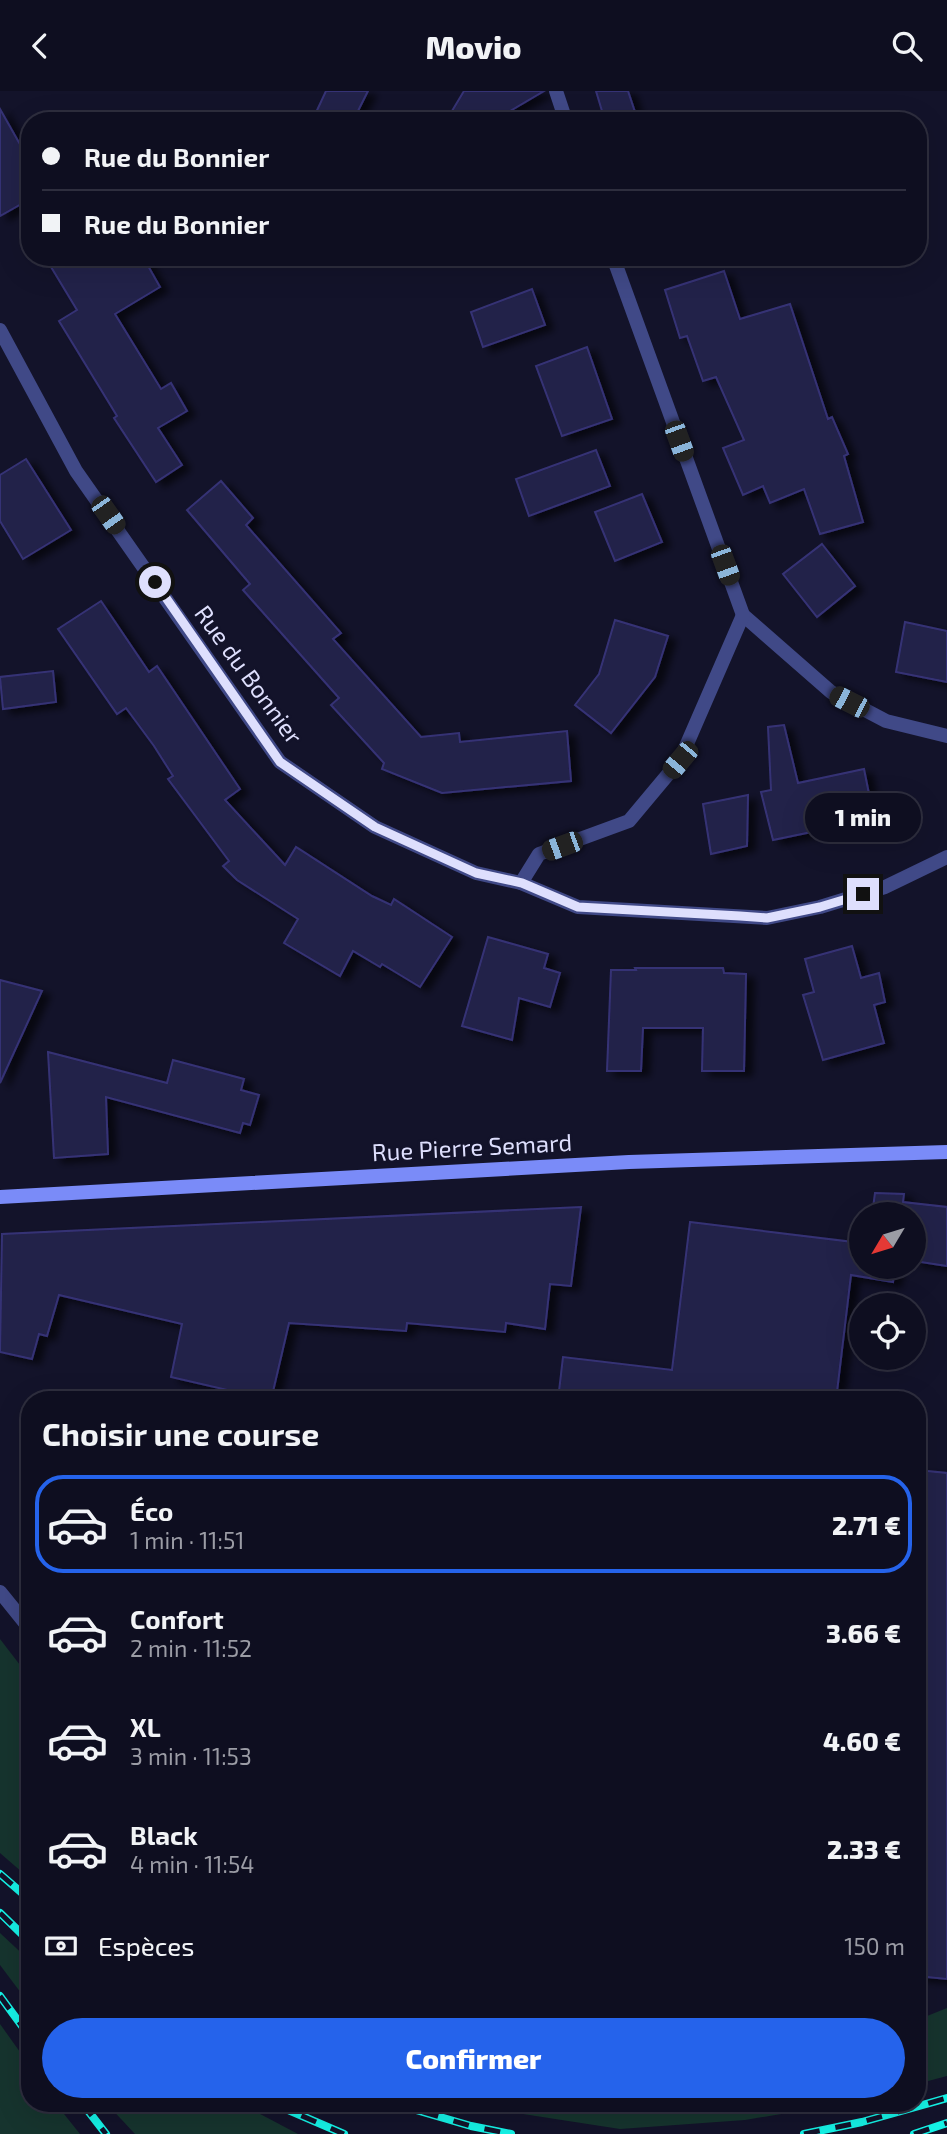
<!DOCTYPE html>
<html lang="fr">
<meta charset="utf-8">
<style>
:root{--surface:#0e0e20;--page:#1c1c2d;--text:#f1f3f6;--muted:#9b9ca5;--line:#2e2e3e;--accent:#2563eb}
body{margin:0;font-family:"Exo 2",sans-serif;background:var(--page);color:var(--text);height:100vh;display:flex;flex-direction:column;font-size:26px;white-space:nowrap}
*{box-sizing:border-box;margin:0}
p{font-size:23px;color:var(--muted)}
.icon{flex:none;width:38px;height:38px;fill:none;stroke:currentColor;stroke-width:2;stroke-linecap:round;stroke-linejoin:round}
.map{position:relative;flex:1;overflow:hidden}
.details{position:absolute;left:21px;top:1300px;width:905px;height:721px;display:flex;flex-direction:column;background:var(--surface);border-radius:28px;box-shadow:0 7px 28px #0002,0 0 0 2px var(--line)}
.details>*{flex:none}
.guide{position:absolute;left:21px;top:21px;width:906px;height:154px;border-radius:28px;box-shadow:0 7px 28px #0002,0 0 0 2px var(--line);display:grid;align-content:center;height:154px;padding:0 21px;background:var(--surface)}
.needle{width:46px;rotate:232deg}
.controls{position:absolute;left:849px;top:1111px;display:grid;gap:14px}
.controls a{display:grid;place-items:center;width:77px;height:77px;border-radius:50%;background:var(--surface);box-shadow:0 7px 28px #0002,0 0 0 2px var(--line);font-size:35px}
.end{position:absolute;width:32px;height:32px;margin:-16px;border:9px solid #dedffd;background:#111;box-shadow:0 0 0 4px #111}
.from{border-radius:50%}
.bubble{position:absolute;height:49px;border-radius:24px;background:var(--surface);box-shadow:0 7px 28px #0002,0 0 0 2px var(--line);font-size:23px;font-weight:800;line-height:49px;text-align:center}
.car{position:absolute;width:21px;height:42px;margin:-21px -10px;border-radius:9px;box-shadow:0 0 5px 2px #0007;background:linear-gradient(#222 24%,#8ab4d8 0 40%,#222 0 76%,#8ab4d8 0 86%,#222 0)}
.guide b{display:flex;align-items:center;gap:24px;height:66px;font-size:26px}
.guide b+b{border-top:2px solid var(--line)}
.guide i{width:18px;height:18px;background:var(--text)}
ul{padding:0;list-style:none}
li{display:flex;align-items:center;gap:21px;height:98px;margin:0 14px 10px;padding:0 7px;border:4px solid transparent;border-radius:28px}
li div{flex:1}
li b{display:block;font-size:26px}
li em{font-style:normal;font-weight:800}
li.current{border-color:var(--accent)}
li>.icon{width:63px;height:63px;stroke-width:1.5}
h2{padding:0 21px;font-size:32px;line-height:84px}
.pay{display:flex;align-items:center;gap:18px;height:77px;padding:0 21px;font-size:26px}
.pay p{margin-inline-start:auto}
.button{display:flex;gap:14px;margin-top:auto;padding:14px 21px}
.button a{flex:1;height:80px;border-radius:42px;background:var(--accent);color:#fff;font-size:28px;font-weight:800;line-height:80px;text-align:center}
header{display:flex;justify-content:space-between;align-items:center;height:91px;padding:0 21px;background:var(--surface);font-size:32px;font-weight:800}
.map>svg:first-child{display:block}
.green{fill:#16342e}
.building{fill:#22204a;stroke:#363375;stroke-width:2;filter:url(#shadow)}
.lines{fill:none;stroke-linecap:round;stroke-linejoin:round}
.street{stroke:#404987;stroke-width:14}
.secondary{stroke:#7a8bf8;stroke-width:14}
.rail-casing{stroke:#15f2e6;stroke-width:8}
.rail{stroke:#13132a;stroke-width:5;stroke-dasharray:16;stroke-linecap:butt}
.route{stroke:#dedffd;stroke-width:9}
.labels{text-anchor:middle;stroke-width:5;stroke-linejoin:round;paint-order:stroke}
.street-label{font-size:24px;fill:#dedffd;stroke:#13132a}
</style>
<header><svg class="icon" aria-label="back" viewBox="0 0 24 24"><path d="M15 5l-7 7 7 7"/></svg>Movio<svg class="icon" aria-label="search" viewBox="0 0 24 24"><circle cx="10" cy="10" r="6"/><path d="M15 15l6 6"/></svg></header>
<div class="map">
<svg width="947" height="2043" viewBox="0 0 947 2043">
<defs>
<filter id="shadow"><feDropShadow dx="8" dy="4.5" stdDeviation="3.5" flood-color="#0009"/></filter>
</defs>
<rect width="100%" height="100%" fill="#13132a"/>
<g class="green">
<polygon points="0,1548 30,1587 30,1788 0,1762"/>
<polygon points="0,1842 30,1870 30,1914 0,1874"/>
<polygon points="947,1917 947,1985 917,1993 917,1929"/>
<polygon points="0,1933 30,1975 30,2012 56,2013 80,2043 0,2043"/>
<polygon points="107,2013 241,2013 298,2043 135,2043"/>
<polygon points="477,2013 841,2013 745,2029 620,2038 510,2021"/>
</g>
<g class="building">
<polygon points="326,0 368,0 353,30 312,30"/>
<polygon points="464,0 544,0 493,30 446,30"/>
<polygon points="596,0 628,0 638,30 605,30"/>
<polygon points="0,18 30,71 30,108 0,125"/>
<polygon points="45,166 143,166 160,196 115,223 161,298 171,292 187,320 158,337 182,374 156,391 114,327 117,325 59,230 77,219"/>
<polygon points="724,180 740,228 790,213 828,328 832,326 848,363 844,365 863,431 820,443 804,398 770,412 763,395 743,404 723,357 744,349 716,286 703,290 687,245 680,247 665,199"/>
<polygon points="532,198 545,234 483,256 471,221"/>
<polygon points="587,256 612,328 562,345 536,275"/>
<polygon points="596,359 610,395 529,425 516,388"/>
<polygon points="26,368 71,439 23,468 0,430 0,384"/>
<polygon points="221,390 253,427 246,434 341,542 333,548 421,646 459,642 460,651 567,640 571,690 442,702 382,678 384,672 331,614 339,607 243,499 250,493 187,419"/>
<polygon points="642,403 662,451 615,470 595,421"/>
<polygon points="822,453 855,495 817,526 783,483"/>
<polygon points="101,510 149,581 157,575 240,698 225,709 285,774 296,756 372,805 391,814 394,808 452,846 420,896 382,873 380,876 353,860 340,885 284,852 298,828 237,789 223,775 229,770 168,688 173,685 154,655 126,617 117,623 58,538"/>
<polygon points="615,529 668,545 655,586 611,642 575,614 599,583"/>
<polygon points="905,531 947,540 947,591 896,581"/>
<polygon points="53,580 56,611 3,618 0,586"/>
<polygon points="784,634 798,692 864,678 874,728 773,749 761,701 771,699 768,636"/>
<polygon points="748,704 747,755 711,763 703,713"/>
<polygon points="488,846 548,863 544,877 560,882 550,916 519,907 512,949 462,935"/>
<polygon points="852,855 861,887 879,882 885,911 874,914 884,952 823,969 803,904 814,901 805,868"/>
<polygon points="635,877 723,877 724,882 746,883 744,980 702,980 703,937 643,937 641,980 607,980 611,879 636,879"/>
<polygon points="0,889 42,900 0,992"/>
<polygon points="48,961 167,992 173,969 244,988 241,999 259,1004 250,1034 243,1032 240,1042 106,1006 108,1063 54,1067"/>
<polygon points="875,1102 904,1103 903,1111 947,1116 947,1175 914,1170 914,1124 872,1124"/>
<polygon points="581,1116 571,1195 550,1193 545,1238 506,1232 505,1241 407,1232 406,1240 289,1232 271,1309 171,1286 182,1233 59,1204 47,1245 39,1243 32,1268 0,1261 2,1143"/>
<polygon points="690,1131 861,1152 861,1176 895,1176 893,1191 851,1184 836,1309 558,1309 563,1266 672,1279"/>
<polygon points="917,1379 947,1382 947,1888 917,1885"/>
</g>
<g class="lines">
<g class="street">
<polyline points="556,0 566,30"/>
<polyline points="613,166 743,524 831,601 886,630 947,645"/>
<polyline points="0,239 76,380 280,671 375,736 476,782 521,792 578,816 767,827 820,816 885,796 947,766"/>
<polyline points="521,792 539,763 629,730 680,669 743,524"/>
<polyline points="0,1501 30,1538"/>
</g>
<polyline class="secondary" points="0,1106 629,1071 947,1061"/>
<defs>
<g id="rail">
<polyline points="0,1783 30,1809"/>
<polyline points="0,1822 30,1851"/>
<polyline points="0,1905 30,1946"/>
<polyline points="82,2012 106,2043"/>
<polyline points="272,2012 344,2043"/>
<polyline points="392,2012 471,2035 511,2043"/>
<polyline points="804,2043 862,2031 947,2007"/>
<polyline points="914,2043 947,2032"/>
</g>
</defs>
<use href="#rail" class="rail-casing"/>
<use href="#rail" class="rail"/>
</g>
<g class="lines">
<polyline class="route" points="155,491 280,671 375,736 476,782 522,792 578,816 740,825 767,827 820,816 863,803"/>
</g>
<g class="labels">
<g class="street-label">
<text transform="translate(248 584) rotate(54)" y="8">Rue du Bonnier</text>
<text transform="translate(472 1057) rotate(-3)" y="8">Rue Pierre Semard</text>
</g>
</g>
</svg>
<div class="controls">
<a><svg class="needle" viewBox="-14 -14 28 28"><path d="M0-13l5 13h-10z" fill="#e53935"/><path d="M0 13l5-13h-10z" fill="#9b9ca5"/></svg></a>
<a><svg class="icon" aria-label="locate" viewBox="0 0 24 24"><circle cx="12" cy="12" r="6"/><path d="M12 2v4M12 18v4M2 12h4M18 12h4"/></svg></a>
</div>
<i class="end from" style="left:155px;top:491px"></i>
<i class="end" style="left:863px;top:803px"></i>
<div class="bubble" style="left:805px;top:702px;width:116px">1 min</div>
<i class="car" style="left:679px;top:350px;rotate:160deg"></i>
<i class="car" style="left:108px;top:424px;rotate:145deg"></i>
<i class="car" style="left:725px;top:474px;rotate:160deg"></i>
<i class="car" style="left:849px;top:611px;rotate:297deg"></i>
<i class="car" style="left:680px;top:669px;rotate:220deg"></i>
<i class="car" style="left:562px;top:755px;rotate:250deg"></i>
<div class="guide">
<b><i class="from"></i>Rue du Bonnier</b>
<b><i></i>Rue du Bonnier</b>
</div>
<section class="details">
<h2>Choisir une course</h2>
<ul>
<li class="current"><svg class="icon" aria-label="car" viewBox="0 0 24 24"><path d="M5 17H2v-5l4-1 3-4h7l3 4 3 1v5h-3M9 17h6M6 11h13"/><circle cx="7" cy="17" r="2"/><circle cx="17" cy="17" r="2"/></svg><div><b>Éco</b><p>1 min · 11:51</p></div><em>2.71 €</em></li>
<li><svg class="icon" aria-label="car" viewBox="0 0 24 24"><path d="M5 17H2v-5l4-1 3-4h7l3 4 3 1v5h-3M9 17h6M6 11h13"/><circle cx="7" cy="17" r="2"/><circle cx="17" cy="17" r="2"/></svg><div><b>Confort</b><p>2 min · 11:52</p></div><em>3.66 €</em></li>
<li><svg class="icon" aria-label="car" viewBox="0 0 24 24"><path d="M5 17H2v-5l4-1 3-4h7l3 4 3 1v5h-3M9 17h6M6 11h13"/><circle cx="7" cy="17" r="2"/><circle cx="17" cy="17" r="2"/></svg><div><b>XL</b><p>3 min · 11:53</p></div><em>4.60 €</em></li>
<li><svg class="icon" aria-label="car" viewBox="0 0 24 24"><path d="M5 17H2v-5l4-1 3-4h7l3 4 3 1v5h-3M9 17h6M6 11h13"/><circle cx="7" cy="17" r="2"/><circle cx="17" cy="17" r="2"/></svg><div><b>Black</b><p>4 min · 11:54</p></div><em>2.33 €</em></li>
</ul>
<div class="pay"><svg class="icon" aria-label="cash" viewBox="0 0 24 24"><path d="M3 7h18v10H3z"/><circle cx="12" cy="12" r="2"/></svg>Espèces<p>150 m</p></div>
<div class="button"><a>Confirmer</a></div>
</section>
</div>
